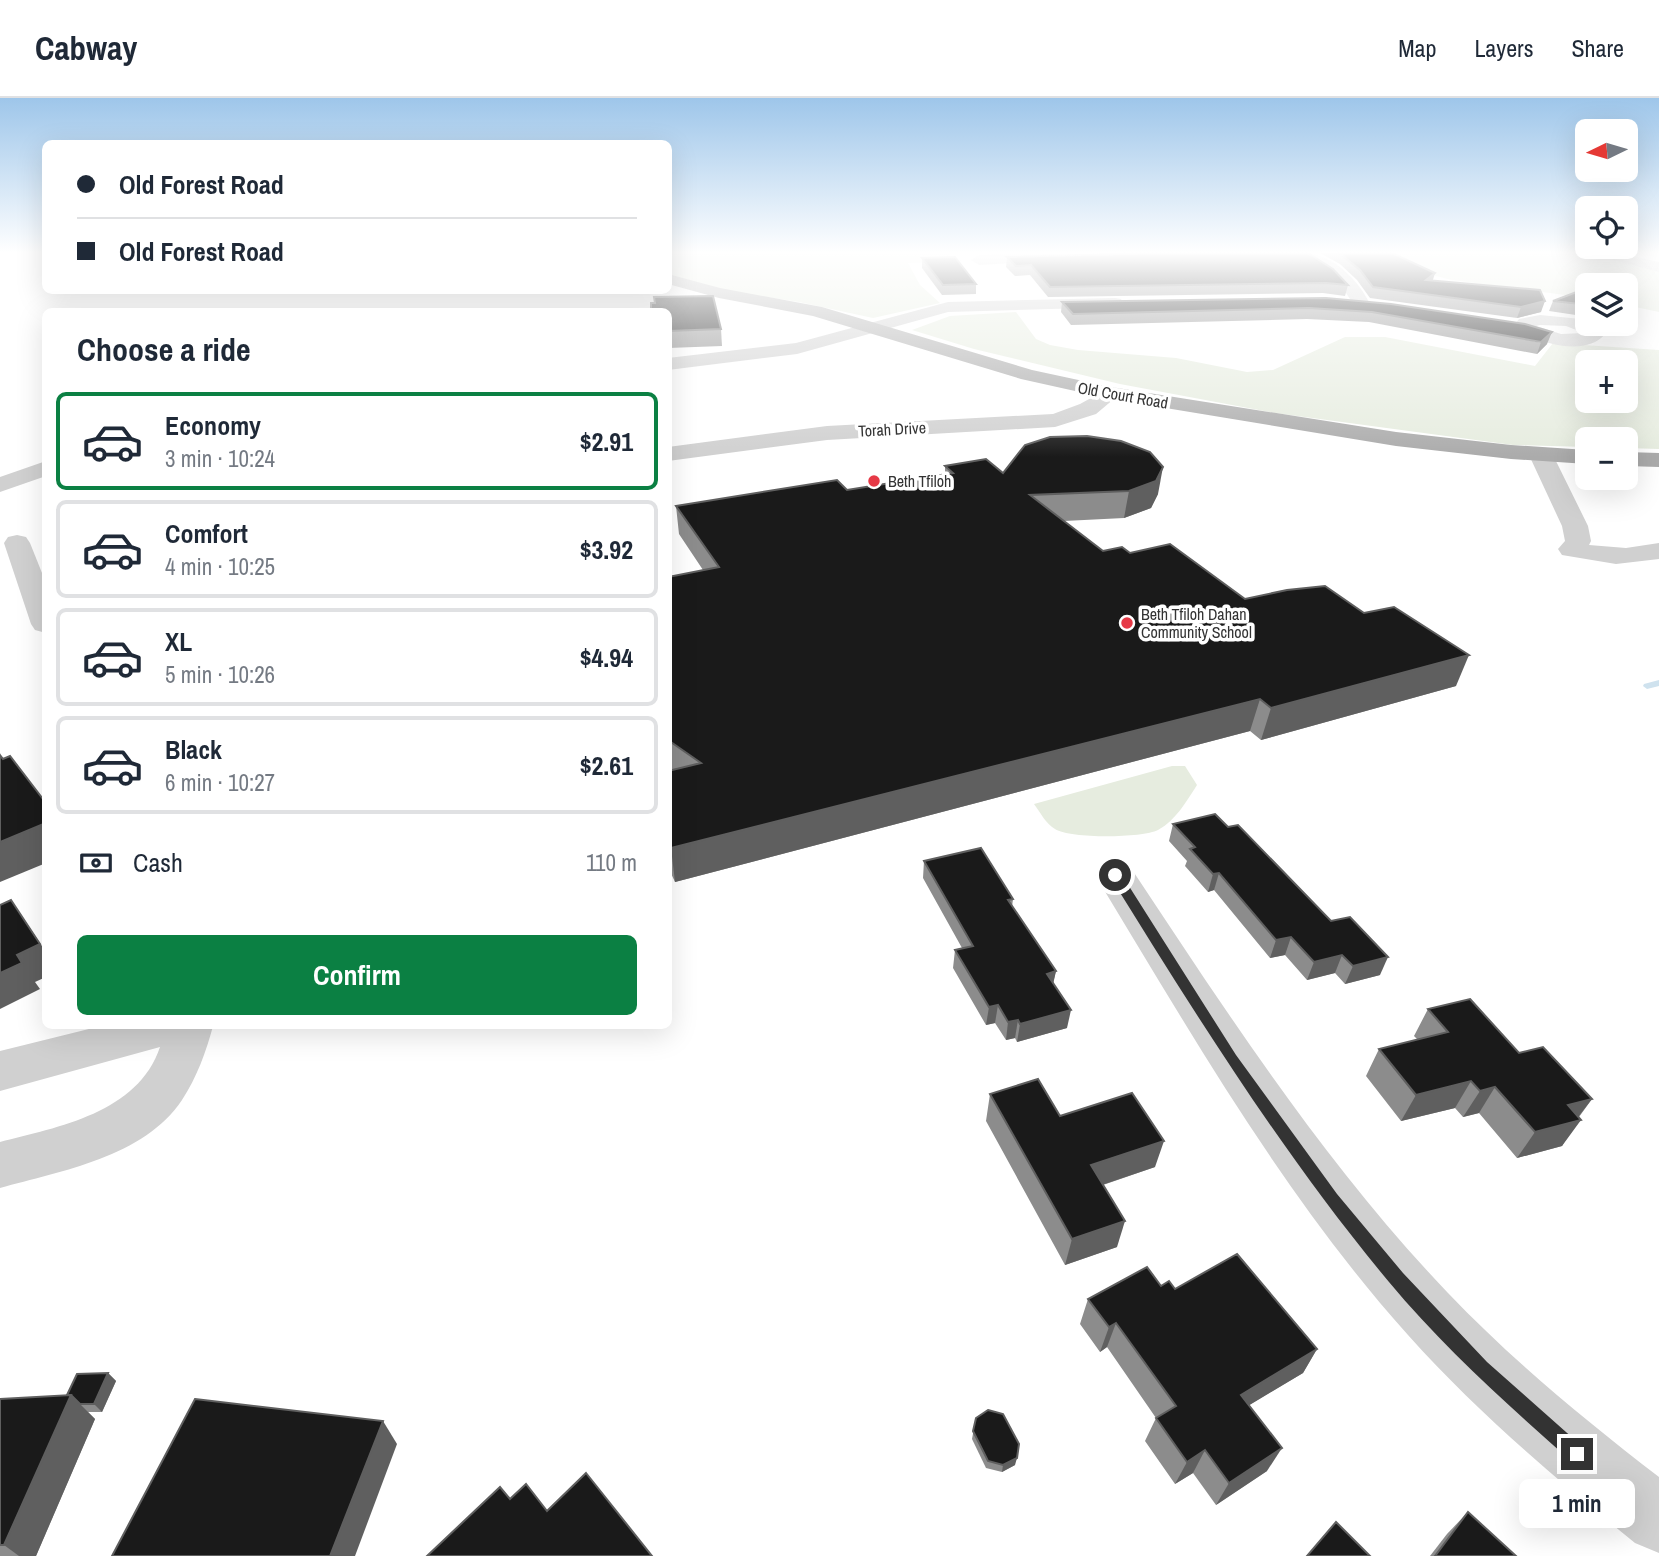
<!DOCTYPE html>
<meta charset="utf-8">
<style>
:root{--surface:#fff;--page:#f2f2f3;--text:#1f2937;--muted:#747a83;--line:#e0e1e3;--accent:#0b8043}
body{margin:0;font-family:"Archivo Narrow",sans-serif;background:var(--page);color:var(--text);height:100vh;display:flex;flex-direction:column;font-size:26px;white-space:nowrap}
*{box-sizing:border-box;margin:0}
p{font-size:23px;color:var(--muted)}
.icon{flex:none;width:38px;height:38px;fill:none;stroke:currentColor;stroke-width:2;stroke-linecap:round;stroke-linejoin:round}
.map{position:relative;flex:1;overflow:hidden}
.sheet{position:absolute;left:42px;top:210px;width:630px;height:721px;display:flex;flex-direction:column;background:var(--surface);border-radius:10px;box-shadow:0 7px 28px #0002}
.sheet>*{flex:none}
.banner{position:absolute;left:42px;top:42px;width:630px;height:154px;border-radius:10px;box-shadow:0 7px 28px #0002;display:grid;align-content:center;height:154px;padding:0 35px;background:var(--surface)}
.needle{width:46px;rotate:265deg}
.fabs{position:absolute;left:1575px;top:21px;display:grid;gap:14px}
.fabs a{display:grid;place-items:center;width:63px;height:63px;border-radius:10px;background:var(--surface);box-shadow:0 7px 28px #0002;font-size:35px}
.end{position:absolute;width:32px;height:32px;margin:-16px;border:9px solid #333;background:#fff;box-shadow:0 0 0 4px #fff}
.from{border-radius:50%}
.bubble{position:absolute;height:49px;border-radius:10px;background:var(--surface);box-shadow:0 7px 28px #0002;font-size:23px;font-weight:800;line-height:49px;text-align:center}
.banner b{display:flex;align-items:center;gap:24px;height:66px;font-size:26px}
.banner b+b{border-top:2px solid var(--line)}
.banner i{width:18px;height:18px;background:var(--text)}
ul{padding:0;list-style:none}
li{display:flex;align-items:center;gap:21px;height:98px;margin:0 14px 10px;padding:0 21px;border:4px solid var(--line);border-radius:10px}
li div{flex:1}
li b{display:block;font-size:26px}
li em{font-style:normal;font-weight:800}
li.current{border-color:var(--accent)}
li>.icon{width:63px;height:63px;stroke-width:1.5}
h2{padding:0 35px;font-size:32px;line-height:84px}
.pay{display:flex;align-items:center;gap:18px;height:77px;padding:0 35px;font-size:26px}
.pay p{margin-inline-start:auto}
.button{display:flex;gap:14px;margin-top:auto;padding:14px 35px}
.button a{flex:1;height:80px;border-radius:10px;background:var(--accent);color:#fff;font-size:28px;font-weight:800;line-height:80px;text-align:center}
header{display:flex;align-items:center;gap:42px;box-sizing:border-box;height:98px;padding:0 35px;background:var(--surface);border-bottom:2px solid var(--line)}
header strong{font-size:33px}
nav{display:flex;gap:38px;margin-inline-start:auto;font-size:24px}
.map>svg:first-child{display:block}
.green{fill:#e6ecdf;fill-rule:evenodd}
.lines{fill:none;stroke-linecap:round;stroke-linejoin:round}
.stream{fill:#cfe2ee;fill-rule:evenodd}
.minor{fill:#d0d0d0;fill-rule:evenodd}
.major{fill:#ababab;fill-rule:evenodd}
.wall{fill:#8c8c8c}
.shaded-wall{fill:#5f5f5f}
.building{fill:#1a1a1a;stroke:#5f5f5f;stroke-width:2}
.route{fill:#333}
.poi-dot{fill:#e63946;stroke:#fff;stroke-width:2.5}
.labels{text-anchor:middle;stroke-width:7;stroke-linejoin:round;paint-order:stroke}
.far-street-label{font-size:16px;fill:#333;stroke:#fff}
.far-poi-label{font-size:16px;fill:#333;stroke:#fff;text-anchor:start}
</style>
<header>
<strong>Cabway</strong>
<nav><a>Map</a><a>Layers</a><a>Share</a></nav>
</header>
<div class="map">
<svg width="1659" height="1458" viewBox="0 0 1659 1458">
<rect width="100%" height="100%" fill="#fff"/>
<g class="green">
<polygon points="669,155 946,155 961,163 908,165 920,187 940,205 873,220 799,204 714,191 669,176"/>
<polygon points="1386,155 1597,155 1659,171 1659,214 1626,207 1626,187 1587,187 1587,200 1452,182 1432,177"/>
<path d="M1016 214 1036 241 1050 247 1078 252 1176 260 1247 274 1273 272 1345 239H1385L1535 268 1553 245 1659 252V351L1626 350V341H1587V349L1513 347 1275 315 1120 286 974 251 912 232 950 218ZM1587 264H1626V303H1587Z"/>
<path d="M1172 668H1185L1197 687C1186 704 1176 722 1158 732 1142 740 1071 741 1055 731 1046 726 1040 714 1034 706Z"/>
</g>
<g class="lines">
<polygon class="stream" points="1659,582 1659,588 1647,591 1643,588 1644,586"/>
<g class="minor">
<polygon points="1058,155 1065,159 1063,162 979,167 971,162 979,157"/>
<path d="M1297 155C1328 152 1357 179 1370 206L1368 210H1356L1340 186Z"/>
<polygon points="1596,155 1619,155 1659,164 1659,174 1598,158"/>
<polygon points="1115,200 1121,201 1123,205 1121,209 948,214 797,256 668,272 668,260 796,245 948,204"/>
<path d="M1540 217 1581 221 1587 223V226L1597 227 1605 236C1586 259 1542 245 1520 234L1516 225 1519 221ZM1540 227 1566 228 1584 235 1561 236 1536 228Z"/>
<polygon points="1111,289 1118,291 1121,295 1096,316 1055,329 827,342 668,363 668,349 827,328 1053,316 1080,306"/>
<polygon points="1541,350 1549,352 1553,357 1588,428 1591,443 1589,447 1626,450 1659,445 1659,461 1616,466 1562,457 1558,451 1565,443 1562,428 1529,357 1533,352"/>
<polygon points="46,363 46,378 0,394 0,379"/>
<polygon points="17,437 26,439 30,445 46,485 46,535 35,532 31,526 4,445 8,439"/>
<path d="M1115 763 1129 767C1227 915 1325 1066 1448 1195 1513 1263 1585 1322 1659 1379V1455L1635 1445C1555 1380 1477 1314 1408 1237 1284 1099 1191 935 1095 777L1101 767Z"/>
<path d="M101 928H213C206 954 197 979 182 1002 144 1059 61 1073 0 1090V1044C58 1029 138 1015 160 949L0 993V953Z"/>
</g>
<g class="major">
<polygon points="668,176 720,190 822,209 1032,272 1111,289 1396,334 1511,347 1587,352 1587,366 1511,361 1396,348 1111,301 1021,281 813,218 719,200 668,186"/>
<polygon points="1626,354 1659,355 1659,369 1626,368"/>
</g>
</g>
<g class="wall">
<polygon points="1313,155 1392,155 1432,183 1541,214 1517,220 1370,200 1357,182 1340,166 1320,155"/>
<polygon points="1007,159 1348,187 1345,198 1323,195 1048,199 1030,177 1015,178 1006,169"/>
<polygon points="922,160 976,186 976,196 942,197 922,170"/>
<polygon points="1587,190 1587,206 1576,217 1549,213 1553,203"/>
<polygon points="1326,200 1547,246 1537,256 1369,224 1307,221 1071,227 1061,214 1062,204"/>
<polygon points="668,214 721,231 722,248 668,250"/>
<polygon points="945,368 1158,396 1151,410 1124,420 1064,423 1103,453 1130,455 1245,501 1456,588 1261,642 1250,633 675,784 668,769 668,673 670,672 668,672 668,479 703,472 679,436 676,408 847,392 945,376"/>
<polygon points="1173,726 1380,877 1345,886 1335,875 1307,882 1285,857 1270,860 1214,792 1208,794 1185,768 1187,763 1169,743"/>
<polygon points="924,763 1013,801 1012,809 1056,873 1053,885 1067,930 1017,944 1015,940 1006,942 995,925 986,927 953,870 955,852 962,850 923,780"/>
<polygon points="1428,911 1519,955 1592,1001 1579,1019 1562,1048 1517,1060 1479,1015 1463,1019 1455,1010 1401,1023 1366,978 1379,951 1418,942 1414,938"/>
<polygon points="990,996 1060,1018 1155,1069 1103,1087 1117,1149 1065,1167 986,1023"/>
<polygon points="1161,1188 1175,1191 1317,1251 1303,1275 1249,1307 1267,1373 1216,1407 1193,1375 1175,1386 1145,1343 1156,1320 1107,1249 1100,1254 1080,1226 1088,1201"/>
<polygon points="108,1275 116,1283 102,1314 88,1314 95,1321 36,1458 0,1458 0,1301 67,1297"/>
<polygon points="976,1320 1015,1367 1002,1374 986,1370 972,1341"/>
<polygon points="1468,1414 1516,1458 1430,1458 1447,1436"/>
</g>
<g class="shaded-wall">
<polygon points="1435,175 1432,185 1426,182"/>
<polygon points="1587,200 1587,206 1576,217 1580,206"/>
<polygon points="1545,203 1541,214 1517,220 1521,209"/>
<polygon points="1552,234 1547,246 1537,256 1541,244"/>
<polygon points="1163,369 1158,396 1151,410 1124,420 1129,393"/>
<polygon points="1469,557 1456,588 1261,642 1271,610"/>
<polygon points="1260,601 1250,633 675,784 671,750"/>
<polygon points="46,725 46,765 0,784 0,744"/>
<polygon points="1219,775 1214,792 1208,794 1213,776"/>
<polygon points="11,802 46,854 46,879 35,884 40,891 0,911 0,875 17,857"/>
<polygon points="1291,839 1285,857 1270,860 1276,842"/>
<polygon points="1342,857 1335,875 1307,882 1314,864"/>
<polygon points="1388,859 1380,877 1345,886 1353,868"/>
<polygon points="1056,873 1052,891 1047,876"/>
<polygon points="998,907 995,925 986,927 989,909"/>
<polygon points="1071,912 1067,930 1017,944 1020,926"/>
<polygon points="1018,922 1015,940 1006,942 1008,924"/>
<polygon points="1471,983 1455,1010 1401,1023 1416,997"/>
<polygon points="1495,989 1479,1015 1463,1019 1480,993"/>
<polygon points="1592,1001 1575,1023 1581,1022 1562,1048 1517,1060 1535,1034 1568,1007"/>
<polygon points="1164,1043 1155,1069 1084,1093 1091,1067"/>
<polygon points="1125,1123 1117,1149 1065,1167 1072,1141"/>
<polygon points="1116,1225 1107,1249 1100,1254 1109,1229"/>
<polygon points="1317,1251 1303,1275 1228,1320 1241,1297"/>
<polygon points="108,1275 116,1283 102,1314 94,1306"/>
<polygon points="71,1297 95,1321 36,1458 19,1458 4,1447"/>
<polygon points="383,1323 397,1346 355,1458 330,1458"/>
<polygon points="1282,1350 1267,1373 1216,1407 1229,1385"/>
<polygon points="1205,1352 1193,1375 1175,1386 1187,1364"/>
<polygon points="1017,1360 1015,1367 1002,1374 1003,1367"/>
</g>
<g class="building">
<polygon points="1151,155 1308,155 1333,171 1348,187 1326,185 1050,189 1031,167 1016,168 1007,159"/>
<polygon points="1339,155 1392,155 1435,175 1426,182 1540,192 1545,203 1521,209 1373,189 1360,172"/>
<polygon points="955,159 976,186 943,187 922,160"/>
<polygon points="1587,190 1587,200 1580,206 1553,203"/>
<polygon points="713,198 721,231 668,233 668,214 651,214 651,205 655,205 654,199"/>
<polygon points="1326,200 1391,206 1525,226 1552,234 1541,244 1372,214 1309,210 1073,216 1062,204"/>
<polygon points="1087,338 1121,343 1150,354 1163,369 1156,383 1129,393 1030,397 1103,453 1122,449 1130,455 1170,446 1245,501 1287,492 1325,488 1364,515 1394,509 1469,557 1271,610 1260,601 671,750 668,745 668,673 701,665 668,642 668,479 719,469 676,408 837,382 847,392 953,375 945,368 986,361 1003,375 1025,347 1050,339"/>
<polygon points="0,657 3,661 10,658 46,705 46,725 0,744"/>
<polygon points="1215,716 1228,729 1238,727 1331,823 1350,819 1388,859 1353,868 1342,857 1314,864 1291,839 1276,842 1219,775 1213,776 1190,751 1195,749 1173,726"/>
<polygon points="981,750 1013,801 1008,802 1056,873 1047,876 1071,912 1020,926 1018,922 1008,924 998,907 989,909 955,852 973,848 924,763"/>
<polygon points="11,802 40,846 17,857 22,865 0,875 0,807"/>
<polygon points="1470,901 1519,955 1543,949 1592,1001 1568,1007 1581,1022 1535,1034 1495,989 1480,993 1471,983 1416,997 1379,951 1448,934 1428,911"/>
<polygon points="1038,981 1060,1018 1132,995 1164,1043 1091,1067 1125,1123 1072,1141 990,996"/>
<polygon points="1237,1156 1317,1251 1241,1297 1282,1350 1229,1385 1205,1352 1187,1364 1156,1320 1176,1308 1116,1225 1109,1229 1088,1201 1147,1169 1161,1188 1169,1183 1175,1191"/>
<polygon points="108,1275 94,1306 80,1306 71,1297 67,1297 77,1276"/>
<polygon points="71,1297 4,1447 0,1447 0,1301"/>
<polygon points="195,1301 383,1323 330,1458 112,1458"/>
<polygon points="988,1312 1003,1316 1019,1346 1017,1360 1003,1367 988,1363 973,1333 976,1320"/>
<polygon points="586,1375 652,1458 427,1458 500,1389 510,1401 526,1386 547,1413"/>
<polygon points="1468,1414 1516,1458 1435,1458"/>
<polygon points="1336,1424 1370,1458 1307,1458"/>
</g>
<linearGradient id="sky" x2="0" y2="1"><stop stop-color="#9ec6ea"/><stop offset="0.43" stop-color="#fff"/><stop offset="1" stop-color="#fff" stop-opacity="0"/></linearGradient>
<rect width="1659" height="359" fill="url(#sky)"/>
<path class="route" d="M1115 773 1120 774 1236 957 1337 1096 1403 1175 1487 1264 1584 1350 1587 1356 1584 1363 1577 1366 1571 1363C1507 1306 1444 1250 1389 1184 1283 1057 1196 917 1109 777Z"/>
<g class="poi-dot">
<circle cx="874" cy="383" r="7"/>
<circle cx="1127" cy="525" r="7"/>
</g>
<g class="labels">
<g class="far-street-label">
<text transform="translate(1123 297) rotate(10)" y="6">Old Court Road</text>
<text transform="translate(892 331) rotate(-3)" y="6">Torah Drive</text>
</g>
<g class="far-poi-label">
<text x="888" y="389">Beth Tfiloh</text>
<text x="1141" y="522">Beth Tfiloh Dahan<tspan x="1141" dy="18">Community School</tspan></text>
</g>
</g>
</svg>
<div class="fabs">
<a><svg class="needle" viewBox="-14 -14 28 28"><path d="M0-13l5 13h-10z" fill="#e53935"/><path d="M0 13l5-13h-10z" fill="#747a83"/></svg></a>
<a><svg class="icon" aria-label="locate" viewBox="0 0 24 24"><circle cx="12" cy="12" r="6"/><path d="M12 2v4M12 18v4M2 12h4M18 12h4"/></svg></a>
<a><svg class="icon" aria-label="layers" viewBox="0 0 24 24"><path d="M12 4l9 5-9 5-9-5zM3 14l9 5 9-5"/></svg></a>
<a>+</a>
<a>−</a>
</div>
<i class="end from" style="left:1115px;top:777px"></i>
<i class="end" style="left:1577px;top:1356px"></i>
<div class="bubble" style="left:1519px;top:1381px;width:116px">1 min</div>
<div class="banner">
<b><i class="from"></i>Old Forest Road</b>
<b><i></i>Old Forest Road</b>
</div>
<section class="sheet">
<h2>Choose a ride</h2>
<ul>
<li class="current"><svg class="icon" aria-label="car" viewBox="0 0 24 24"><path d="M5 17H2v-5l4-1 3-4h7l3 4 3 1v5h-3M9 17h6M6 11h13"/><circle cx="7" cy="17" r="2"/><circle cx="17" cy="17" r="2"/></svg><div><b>Economy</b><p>3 min · 10:24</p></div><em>$2.91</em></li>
<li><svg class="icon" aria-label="car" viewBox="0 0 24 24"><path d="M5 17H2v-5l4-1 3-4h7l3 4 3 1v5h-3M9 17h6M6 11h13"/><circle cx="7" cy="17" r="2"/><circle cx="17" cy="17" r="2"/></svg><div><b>Comfort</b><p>4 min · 10:25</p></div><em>$3.92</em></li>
<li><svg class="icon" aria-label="car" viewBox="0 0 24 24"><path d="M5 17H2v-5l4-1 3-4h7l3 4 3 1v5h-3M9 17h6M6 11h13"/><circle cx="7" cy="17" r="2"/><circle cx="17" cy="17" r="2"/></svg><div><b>XL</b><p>5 min · 10:26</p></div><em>$4.94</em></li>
<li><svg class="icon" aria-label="car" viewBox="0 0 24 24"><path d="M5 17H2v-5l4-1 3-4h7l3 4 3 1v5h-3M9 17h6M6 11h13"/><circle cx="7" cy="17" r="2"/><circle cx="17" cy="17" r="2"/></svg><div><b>Black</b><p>6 min · 10:27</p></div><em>$2.61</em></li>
</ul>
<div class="pay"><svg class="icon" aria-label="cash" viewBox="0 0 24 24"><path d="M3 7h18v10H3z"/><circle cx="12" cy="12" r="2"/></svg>Cash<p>110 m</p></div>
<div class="button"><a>Confirm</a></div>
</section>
</div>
